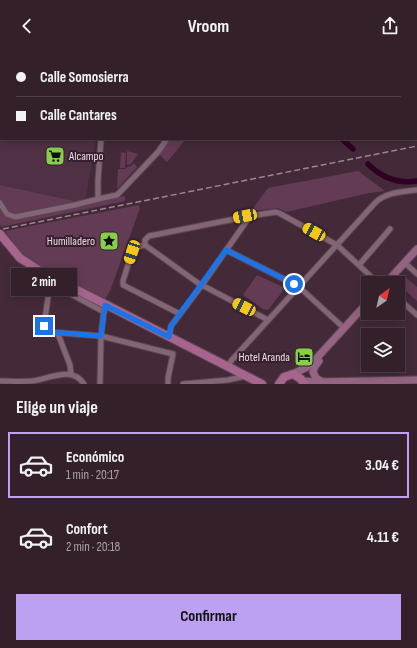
<!DOCTYPE html>
<html lang="es">
<meta charset="utf-8">
<style>
:root{--surface:#33202b;--page:#3e2d37;--text:#f1f3f6;--muted:#a9a3a9;--line:#4e3e47;--accent:#bca0f2}
body{margin:0;font-family:"Sofia Sans Condensed",sans-serif;background:var(--page);color:var(--text);height:100vh;display:flex;flex-direction:column;font-size:15px;white-space:nowrap}
*{box-sizing:border-box;margin:0}
p{font-size:13px;color:var(--muted)}
.icon{flex:none;width:22px;height:22px;fill:none;stroke:currentColor;stroke-width:2;stroke-linecap:round;stroke-linejoin:round}
.map{position:relative;height:332px;overflow:hidden}
.panel{display:flex;flex-direction:column;background:var(--surface);flex:1}
.panel>*{flex:none}
.hud{position:absolute;left:0px;top:0px;width:417px;height:88px;box-shadow:0 2px 10px #0003,0 0 0 1px var(--line);display:grid;align-content:center;height:88px;padding:0 16px;background:var(--surface)}
.needle{width:26px;rotate:34deg}
.fabs{position:absolute;left:361px;top:224px;display:grid;gap:8px}
.fabs a{display:grid;place-items:center;width:44px;height:44px;border-radius:0px;background:var(--surface);box-shadow:0 2px 10px #0003,0 0 0 1px var(--line);font-size:20px}
.end{position:absolute;width:18px;height:18px;margin:-9px;border:5px solid #1a73e8;background:#fff;box-shadow:0 0 0 2px #fff}
.from{border-radius:50%}
.bubble{position:absolute;height:28px;border-radius:0px;background:var(--surface);box-shadow:0 2px 10px #0003,0 0 0 1px var(--line);font-size:13px;font-weight:700;line-height:28px;text-align:center}
.car{position:absolute;width:12px;height:24px;margin:-12px -6px;border-radius:5px;box-shadow:0 0 3px 1px #0007;background:linear-gradient(#f5c518 24%,#345 0 40%,#f5c518 0 76%,#345 0 86%,#f5c518 0)}
.hud b{display:flex;align-items:center;gap:14px;height:38px;font-size:15px}
.hud b+b{border-top:1px solid var(--line)}
.hud i{width:10px;height:10px;background:var(--text)}
ul{padding:0;list-style:none}
li{display:flex;align-items:center;gap:12px;height:66px;margin:0 8px 6px;padding:0 8px;border:2px solid transparent;border-radius:0px}
li div{flex:1}
li b{display:block;font-size:15px}
li em{font-style:normal;font-weight:700}
li.active{border-color:var(--accent)}
li>.icon{width:36px;height:36px;stroke-width:1.5}
h2{padding:0 16px;font-size:18px;line-height:48px}
.action{display:flex;gap:8px;margin-top:auto;padding:8px 16px}
.action a{flex:1;height:46px;border-radius:0px;background:var(--accent);color:#111;font-size:16px;font-weight:700;line-height:46px;text-align:center}
header{display:flex;justify-content:space-between;align-items:center;height:52px;padding:0 16px;background:var(--surface);font-size:18px;font-weight:700}
.map>svg:first-child{display:block}
.built{fill:#503044}
.green{fill:#643b54}
.lines{fill:none;stroke-linecap:round;stroke-linejoin:round}
.canal{stroke:#2f0021;stroke-width:5.5}
.street-casing{stroke:#5b4653;stroke-width:7}
.secondary-casing{stroke:#5b4653;stroke-width:9}
.primary-casing{stroke:#5b4653;stroke-width:10}
.street{stroke:#836576;stroke-width:5}
.secondary{stroke:#956482;stroke-width:7}
.primary{stroke:#a7648d;stroke-width:8}
.rail{stroke:#9b8692;stroke-width:1.5;stroke-dasharray:6 3;stroke-linecap:butt}
.route{stroke:#1a73e8;stroke-width:5}
.labels{text-anchor:middle;stroke-width:4;stroke-linejoin:round;paint-order:stroke}
.poi-label{font-size:12px;fill:#ebdae3;stroke:#39202f;text-anchor:end}
</style>
<header><svg class="icon" aria-label="back" viewBox="0 0 24 24"><path d="M15 5l-7 7 7 7"/></svg>Vroom<svg class="icon" aria-label="share" viewBox="0 0 24 24"><path d="M12 15V3M7 8l5-5 5 5M5 13v7h14v-7"/></svg></header>
<div class="map">
<svg width="417" height="332" viewBox="0 0 417 332">
<rect width="100%" height="100%" fill="#442a39"/>
<polygon class="built" points="0,0 65,0 1,1 1,87 96,87 86,145 79,150 0,133"/>
<g class="green">
<polygon points="170,87 186,87 167,110 159,102"/>
<polygon points="127,99 138,102 131,112 127,113"/>
<polygon points="121,100 126,101 125,116 120,116"/>
<polygon points="134,111 137,115 117,137 118,117 126,117 127,115 131,114"/>
<polygon points="358,119 385,139 369,141 286,160 278,156 251,159 268,136"/>
<polygon points="0,133 79,150 85,153 125,144 125,149 1,175 0,172"/>
<polygon points="139,153 140,156 110,239 105,247 34,211 19,198 5,179"/>
<polygon points="257,223 283,235 282,240 268,258 263,257 243,243"/>
<polygon points="405,225 417,235 417,249 399,233"/>
</g>
<g class="lines">
<g class="canal">
<polyline points="342,87 353,97"/>
<path d="M368 112C381 125 398 132 417 129"/>
</g>
<defs>
<g id="street">
<polyline points="125,1 125,0"/>
<polyline points="98,147 117,143 121,139 158,100 167,87"/>
<polyline points="0,151 7,162 15,165 75,153 98,147 98,128 101,87"/>
<polyline points="145,193 145,188 149,184 250,164"/>
<polyline points="226,198 298,234 344,276"/>
<polyline points="405,211 417,222"/>
<polyline points="359,213 390,177"/>
<polyline points="398,246 417,263"/>
<polyline points="104,260 50,231 44,274 46,278 50,280 101,284 173,302 168,326 168,332"/>
<polyline points="180,262 123,233 123,229 132,200 136,195 145,193 198,231 268,268"/>
<polyline points="58,282 70,313 71,322"/>
<polyline points="169,285 171,274 202,233 250,164 276,160 279,161 337,193 378,231"/>
<path d="M228 315 231 309 375 151C386 140 402 140 417 138"/>
<path d="M0 329C10 329 21 330 32 329 49 327 72 313 84 332"/>
<polyline points="100,332 101,284 104,258"/>
<polyline points="183,332 228,328 241,325 243,322"/>
</g>
<g id="secondary">
<polyline points="386,231 417,197"/>
<polyline points="319,309 315,314 313,320 316,326 321,329"/>
<polyline points="293,322 307,315 314,309 368,250"/>
<polyline points="302,329 318,330 417,328"/>
</g>
<g id="primary">
<polyline points="0,182 20,206 40,219 262,332"/>
<polyline points="279,332 284,325 293,322 301,327 304,332"/>
</g>
</defs>
<use href="#street" class="street-casing"/>
<use href="#secondary" class="secondary-casing"/>
<use href="#primary" class="primary-casing"/>
<use href="#street" class="street"/>
<use href="#secondary" class="secondary"/>
<use href="#primary" class="primary"/>
<polyline class="rail" points="3,177 417,94"/>
</g>
<g class="lines">
<polyline class="route" points="44,274 46,278 50,280 101,284 105,253 169,285 171,274 226,198 294,232"/>
</g>
<defs>
<symbol id="supermarket-square" viewBox="-11 -11 22 22"><rect x="-9" y="-9" width="18" height="18" rx="4" fill="#87cf4a" stroke="#39202f"/><path d="M-6-5.5h2.5l.6 2H6L4.5 2H-2.5L-4.4-4H-6ZM-1.5 3.2a1.3 1.3 0 1 0 .1 0ZM3 3.2a1.3 1.3 0 1 0 .1 0Z" fill="#111"/></symbol>
<symbol id="sight-square" viewBox="-11 -11 22 22"><rect x="-9" y="-9" width="18" height="18" rx="4" fill="#87cf4a" stroke="#39202f"/><path d="M0-6L1.8-2.2L6-1.7L2.9 1.2L3.7 5.4L0 3.3L-3.7 5.4L-2.9 1.2L-6-1.7L-1.8-2.2Z" fill="#111"/></symbol>
<symbol id="hotel-square" viewBox="-11 -11 22 22"><rect x="-9" y="-9" width="18" height="18" rx="4" fill="#87cf4a" stroke="#39202f"/><path d="M-6-4.5h1.5V1H6V5H4.5V3h-9V5H-6ZM-4 0a1.8 1.8 0 1 1 3.6 0ZM.5 0V-2.5h3Q6-2.5 6 0Z" fill="#111"/></symbol>
</defs>
<g fill-rule="evenodd">
<use href="#supermarket-square" x="44" y="93" width="22" height="22"/>
<use href="#sight-square" x="98" y="178" width="22" height="22"/>
<use href="#hotel-square" x="293" y="294" width="22" height="22"/>
</g>
<g class="labels">
<g class="poi-label">
<text x="69" y="108" text-anchor="start">Alcampo</text>
<text x="95" y="193">Humilladero</text>
<text x="290" y="309">Hotel Aranda</text>
</g>
</g>
</svg>
<div class="fabs">
<a><svg class="needle" viewBox="-14 -14 28 28"><path d="M0-13l5 13h-10z" fill="#e53935"/><path d="M0 13l5-13h-10z" fill="#a9a3a9"/></svg></a>
<a><svg class="icon" aria-label="layers" viewBox="0 0 24 24"><path d="M12 4l9 5-9 5-9-5zM3 14l9 5 9-5"/></svg></a>
</div>
<i class="end from" style="left:294px;top:232px"></i>
<i class="end" style="left:44px;top:274px"></i>
<div class="bubble" style="left:11px;top:216px;width:66px">2 min</div>
<i class="car" style="left:245px;top:164px;rotate:259deg"></i>
<i class="car" style="left:314px;top:180px;rotate:299deg"></i>
<i class="car" style="left:132px;top:200px;rotate:198deg"></i>
<i class="car" style="left:244px;top:255px;rotate:297deg"></i>
<div class="hud">
<b><i class="from"></i>Calle Somosierra</b>
<b><i></i>Calle Cantares</b>
</div>
</div>
<section class="panel">
<h2>Elige un viaje</h2>
<ul>
<li class="active"><svg class="icon" aria-label="car" viewBox="0 0 24 24"><path d="M5 17H2v-5l4-1 3-4h7l3 4 3 1v5h-3M9 17h6M6 11h13"/><circle cx="7" cy="17" r="2"/><circle cx="17" cy="17" r="2"/></svg><div><b>Económico</b><p>1 min · 20:17</p></div><em>3.04 €</em></li>
<li><svg class="icon" aria-label="car" viewBox="0 0 24 24"><path d="M5 17H2v-5l4-1 3-4h7l3 4 3 1v5h-3M9 17h6M6 11h13"/><circle cx="7" cy="17" r="2"/><circle cx="17" cy="17" r="2"/></svg><div><b>Confort</b><p>2 min · 20:18</p></div><em>4.11 €</em></li>
</ul>
<div class="action"><a>Confirmar</a></div>
</section>
